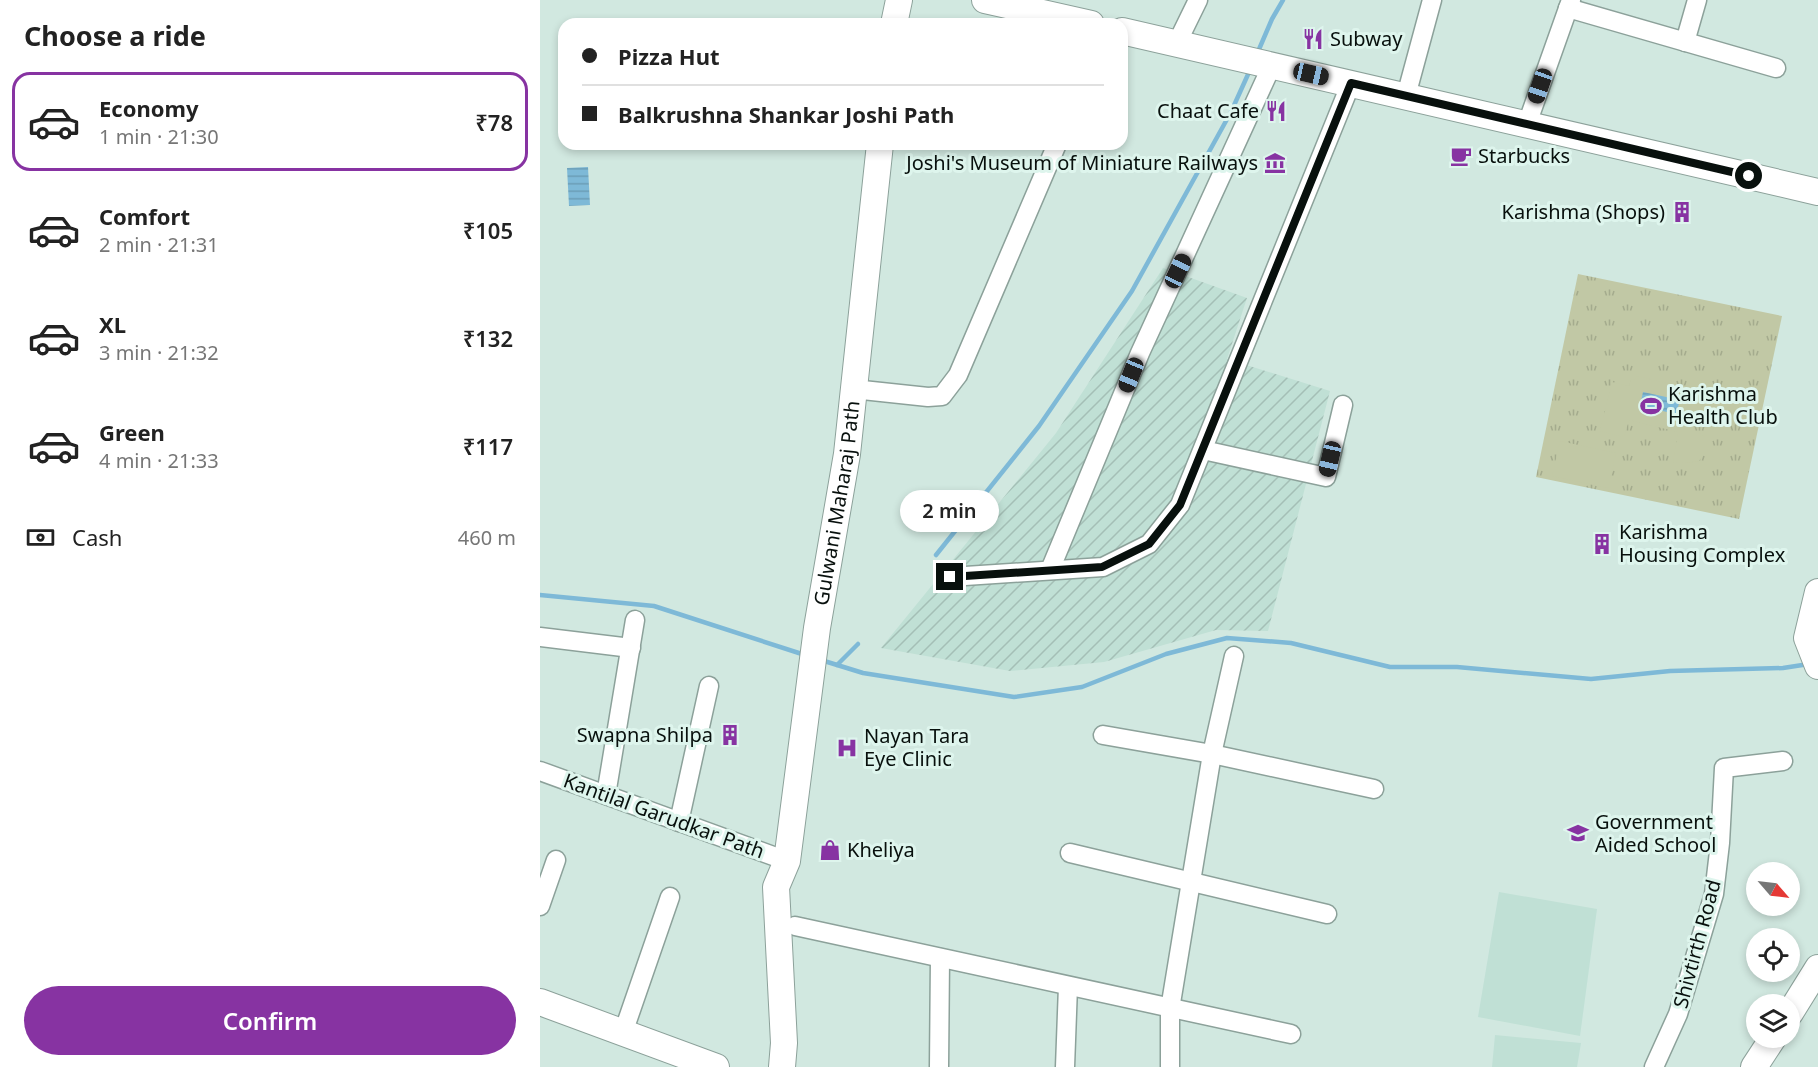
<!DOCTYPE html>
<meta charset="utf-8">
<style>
:root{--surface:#fff;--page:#f2f2f2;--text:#222;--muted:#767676;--line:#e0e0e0;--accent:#8733a2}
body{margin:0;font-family:"Noto Sans",sans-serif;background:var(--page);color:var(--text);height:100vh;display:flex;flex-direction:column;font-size:22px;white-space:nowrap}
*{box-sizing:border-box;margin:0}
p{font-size:20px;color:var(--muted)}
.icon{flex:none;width:33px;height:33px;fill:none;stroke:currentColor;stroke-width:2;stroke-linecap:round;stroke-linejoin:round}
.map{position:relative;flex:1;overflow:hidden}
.sheet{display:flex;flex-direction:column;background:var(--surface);width:540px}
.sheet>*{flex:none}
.guide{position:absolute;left:18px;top:18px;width:570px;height:132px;border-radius:18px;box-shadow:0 3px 9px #0003;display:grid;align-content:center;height:132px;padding:0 24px;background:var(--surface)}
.needle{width:39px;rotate:118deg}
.tools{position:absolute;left:1206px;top:862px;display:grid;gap:12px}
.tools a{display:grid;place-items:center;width:54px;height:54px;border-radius:50%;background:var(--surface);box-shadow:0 3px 9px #0003;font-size:30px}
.end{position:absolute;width:27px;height:27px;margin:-14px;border:8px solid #08100d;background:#fff;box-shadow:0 0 0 3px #fff}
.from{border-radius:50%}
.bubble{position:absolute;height:42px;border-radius:21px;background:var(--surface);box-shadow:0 3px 9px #0003;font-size:20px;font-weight:600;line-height:42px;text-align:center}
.car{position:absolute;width:18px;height:36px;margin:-18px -9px;border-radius:8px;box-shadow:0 0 4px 2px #0007;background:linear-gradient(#222 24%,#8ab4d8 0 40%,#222 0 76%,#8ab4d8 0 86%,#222 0)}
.guide b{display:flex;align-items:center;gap:21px;height:57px;font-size:22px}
.guide b+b{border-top:2px solid var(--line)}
.guide i{width:15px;height:15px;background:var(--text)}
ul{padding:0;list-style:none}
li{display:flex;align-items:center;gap:18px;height:99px;margin:0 12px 9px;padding:0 12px;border:3px solid transparent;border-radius:18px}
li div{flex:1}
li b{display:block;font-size:22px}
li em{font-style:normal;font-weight:600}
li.active{border-color:var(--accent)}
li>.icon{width:54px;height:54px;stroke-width:1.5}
h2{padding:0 24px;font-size:27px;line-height:72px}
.pay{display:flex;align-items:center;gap:15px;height:66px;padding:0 24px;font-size:22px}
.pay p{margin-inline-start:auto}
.action{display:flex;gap:12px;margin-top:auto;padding:12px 24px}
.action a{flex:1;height:69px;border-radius:36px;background:var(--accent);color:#fff;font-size:24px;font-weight:600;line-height:69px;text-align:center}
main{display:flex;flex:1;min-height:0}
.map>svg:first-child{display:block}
.built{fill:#c0e0d5}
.industrial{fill:url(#industrial-furrows)}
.grass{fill:url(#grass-tufts)}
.garden{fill:#c1c8a5}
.water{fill:url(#water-rules)}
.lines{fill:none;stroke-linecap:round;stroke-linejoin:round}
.stream{stroke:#7eb9d7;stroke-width:4.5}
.street-casing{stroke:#8ca19a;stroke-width:21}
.secondary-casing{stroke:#8ca19a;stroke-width:28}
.street{stroke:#fff;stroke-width:18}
.secondary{stroke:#fff;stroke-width:26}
.route{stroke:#08100d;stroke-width:8}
.labels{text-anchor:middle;stroke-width:6;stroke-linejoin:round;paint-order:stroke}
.poi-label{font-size:20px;fill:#08100d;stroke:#def5ed;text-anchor:start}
.street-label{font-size:20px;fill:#08100d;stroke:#def5ed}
</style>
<main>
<section class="sheet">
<h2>Choose a ride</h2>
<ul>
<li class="active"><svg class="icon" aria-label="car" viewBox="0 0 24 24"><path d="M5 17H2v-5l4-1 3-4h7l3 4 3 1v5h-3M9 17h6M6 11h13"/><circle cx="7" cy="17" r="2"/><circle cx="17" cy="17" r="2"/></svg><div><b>Economy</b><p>1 min · 21:30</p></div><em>₹78</em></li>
<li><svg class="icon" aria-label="car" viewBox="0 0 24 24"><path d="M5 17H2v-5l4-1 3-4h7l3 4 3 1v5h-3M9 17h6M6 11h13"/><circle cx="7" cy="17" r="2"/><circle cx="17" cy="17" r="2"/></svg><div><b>Comfort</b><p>2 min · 21:31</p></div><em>₹105</em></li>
<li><svg class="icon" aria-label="car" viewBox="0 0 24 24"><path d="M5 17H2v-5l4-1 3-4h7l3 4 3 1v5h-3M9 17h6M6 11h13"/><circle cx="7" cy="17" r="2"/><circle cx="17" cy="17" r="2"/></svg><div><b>XL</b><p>3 min · 21:32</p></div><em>₹132</em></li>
<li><svg class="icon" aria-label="car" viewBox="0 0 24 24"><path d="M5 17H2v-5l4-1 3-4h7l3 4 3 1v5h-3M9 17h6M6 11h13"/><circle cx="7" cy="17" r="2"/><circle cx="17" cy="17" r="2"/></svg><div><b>Green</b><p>4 min · 21:33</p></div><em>₹117</em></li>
</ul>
<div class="pay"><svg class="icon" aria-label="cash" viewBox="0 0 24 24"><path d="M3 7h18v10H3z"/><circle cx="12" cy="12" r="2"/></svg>Cash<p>460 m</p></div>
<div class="action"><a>Confirm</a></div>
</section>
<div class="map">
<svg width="1278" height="1067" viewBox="0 0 1278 1067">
<defs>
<pattern id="industrial-furrows" width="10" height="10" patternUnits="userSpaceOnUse" patternTransform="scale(1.5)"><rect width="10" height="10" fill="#c0e0d5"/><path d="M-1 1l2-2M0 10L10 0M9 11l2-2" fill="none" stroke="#a4bfb6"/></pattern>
<pattern id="grass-tufts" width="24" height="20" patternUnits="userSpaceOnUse" patternTransform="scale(1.5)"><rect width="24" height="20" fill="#c1c8a5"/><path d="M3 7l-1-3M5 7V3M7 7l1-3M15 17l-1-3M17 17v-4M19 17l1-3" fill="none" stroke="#a4ab8d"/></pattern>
<pattern id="water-rules" width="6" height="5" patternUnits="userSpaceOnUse" patternTransform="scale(1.5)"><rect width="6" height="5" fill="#7eb9d7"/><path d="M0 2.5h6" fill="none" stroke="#6b9eb7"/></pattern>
</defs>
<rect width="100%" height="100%" fill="#d1e8e0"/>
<g class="built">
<polygon points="959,892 1057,909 1040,1036 938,1017"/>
<polygon points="955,1035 1041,1043 1037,1067 952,1067"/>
</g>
<polygon class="industrial" points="623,268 707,298 687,359 790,391 728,631 676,630 564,662 470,671 341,648 516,433"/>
<polygon class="grass" points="1038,274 1242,316 1199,519 996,477"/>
<g class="garden">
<polygon points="1097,376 1160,391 1151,428 1173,442 1159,461 1146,463 1133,462 1138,432 1089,420 1084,437 1060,431 1072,382 1089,386 1091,379 1095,380"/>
<polygon points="1020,441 1076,453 1068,488 1012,476"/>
</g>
<g class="water">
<polygon points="48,167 50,205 29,206 27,168"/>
<polygon points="1103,392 1140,400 1136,414 1100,406"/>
</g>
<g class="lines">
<g class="stream">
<polyline points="717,54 732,19 743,0"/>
<polyline points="396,555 499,426 592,291 691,112 710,70"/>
<polyline points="0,595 114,606 265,655"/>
<polyline points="281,660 323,673 474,697 542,687 626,654 687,638 751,643 850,667 917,667 1051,679 1130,671 1243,668 1269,664"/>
<polyline points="297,665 318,644"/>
</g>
<defs>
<g id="street">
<polyline points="1028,8 1236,68"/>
<polyline points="1145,42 1157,0"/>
<polyline points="637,43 658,0"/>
<polyline points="866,96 892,0"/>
<polyline points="987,124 1031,0"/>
<polyline points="313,389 388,397 402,396 418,375 517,144"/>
<polyline points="663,450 786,477 803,405"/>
<polyline points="510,570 600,353 732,65"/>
<polyline points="410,577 563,567 609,544 640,505 811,83"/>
<polyline points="0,637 91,648"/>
<polyline points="563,735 672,754 834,789"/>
<polyline points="0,771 247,861"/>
<polyline points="66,795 95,620"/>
<polyline points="139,822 169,686"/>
<polyline points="530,853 787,914"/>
<polyline points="0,906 16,860"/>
<polyline points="255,926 751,1034"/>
<polyline points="83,1033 130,897"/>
<polyline points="399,1067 400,958"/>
<polyline points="525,1067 528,986"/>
<polyline points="630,1067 630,1009 672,754 694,656"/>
<polyline points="1114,1067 1138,1014 1174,894 1180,843 1184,768 1243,761"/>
</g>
<g id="secondary">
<polyline points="445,0 551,24"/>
<polyline points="354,24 359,0"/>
<polyline points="582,31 1278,192"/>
<polyline points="1278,592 1267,638 1278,666"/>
<polyline points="0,1002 176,1067"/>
<polyline points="1250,1013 1278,968"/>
<path id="s1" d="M242 1067 244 1043 236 887 247 861 277 628 307 454 340 144"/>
<polyline points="1214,1067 1233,1038"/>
</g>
</defs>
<use href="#street" class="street-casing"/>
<use href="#secondary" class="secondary-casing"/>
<use href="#street" class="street"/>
<use href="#secondary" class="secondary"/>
</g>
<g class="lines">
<polyline class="route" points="410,577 562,567 609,544 640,505 811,83 1209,176"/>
</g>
<defs>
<symbol id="restaurant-bare" viewBox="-9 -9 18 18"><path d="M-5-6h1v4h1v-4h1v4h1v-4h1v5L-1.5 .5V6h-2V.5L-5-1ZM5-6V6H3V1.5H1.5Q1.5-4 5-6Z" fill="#8733a2" stroke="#def5ed" stroke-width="2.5" paint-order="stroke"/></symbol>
<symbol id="cafe-bare" viewBox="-9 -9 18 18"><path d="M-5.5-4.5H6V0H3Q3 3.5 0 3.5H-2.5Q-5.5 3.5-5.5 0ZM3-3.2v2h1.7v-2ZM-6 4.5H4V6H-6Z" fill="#8733a2" stroke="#def5ed" stroke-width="2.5" paint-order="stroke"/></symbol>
<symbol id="museum-bare" viewBox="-9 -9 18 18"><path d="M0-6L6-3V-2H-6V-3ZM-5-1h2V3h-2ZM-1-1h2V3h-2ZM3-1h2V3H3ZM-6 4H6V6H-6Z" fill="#8733a2" stroke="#def5ed" stroke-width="2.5" paint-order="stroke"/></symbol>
<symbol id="building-bare" viewBox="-9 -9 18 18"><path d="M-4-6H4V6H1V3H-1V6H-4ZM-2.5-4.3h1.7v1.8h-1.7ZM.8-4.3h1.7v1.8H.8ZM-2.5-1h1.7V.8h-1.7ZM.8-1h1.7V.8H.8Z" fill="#8733a2" stroke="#def5ed" stroke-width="2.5" paint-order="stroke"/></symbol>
<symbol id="stadium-bare" viewBox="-9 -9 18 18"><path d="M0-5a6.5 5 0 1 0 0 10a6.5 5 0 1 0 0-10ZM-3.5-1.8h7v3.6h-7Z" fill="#8733a2" stroke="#def5ed" stroke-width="2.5" paint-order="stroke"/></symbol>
<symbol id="hospital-bare" viewBox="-9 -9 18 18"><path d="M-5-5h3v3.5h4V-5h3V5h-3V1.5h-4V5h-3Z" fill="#8733a2" stroke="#def5ed" stroke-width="2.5" paint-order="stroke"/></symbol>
<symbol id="school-bare" viewBox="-9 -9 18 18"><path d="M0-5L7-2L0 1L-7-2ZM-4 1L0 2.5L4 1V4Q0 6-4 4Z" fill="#8733a2" stroke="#def5ed" stroke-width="2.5" paint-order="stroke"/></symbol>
<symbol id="shop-bare" viewBox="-9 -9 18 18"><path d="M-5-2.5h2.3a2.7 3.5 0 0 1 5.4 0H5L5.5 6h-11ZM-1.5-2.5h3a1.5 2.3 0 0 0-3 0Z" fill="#8733a2" stroke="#def5ed" stroke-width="2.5" paint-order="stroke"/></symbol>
</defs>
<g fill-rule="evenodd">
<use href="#restaurant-bare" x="758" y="24" width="30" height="30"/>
<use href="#restaurant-bare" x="721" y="96" width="30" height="30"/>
<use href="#cafe-bare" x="906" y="141" width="30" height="30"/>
<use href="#museum-bare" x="720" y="148" width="30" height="30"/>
<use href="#building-bare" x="1127" y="197" width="30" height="30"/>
<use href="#stadium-bare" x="1096" y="391" width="30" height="30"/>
<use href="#building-bare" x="1047" y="529" width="30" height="30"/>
<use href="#building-bare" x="175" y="720" width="30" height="30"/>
<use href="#hospital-bare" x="292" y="733" width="30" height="30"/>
<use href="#school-bare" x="1023" y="818" width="30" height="30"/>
<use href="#shop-bare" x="275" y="835" width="30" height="30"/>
</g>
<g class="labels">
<g class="poi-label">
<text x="790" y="46">Subway</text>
<text x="719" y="118" text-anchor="end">Chaat Cafe</text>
<text x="938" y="163">Starbucks</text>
<text x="718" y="170" text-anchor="end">Joshi's Museum of Miniature Railways</text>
<text x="1125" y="219" text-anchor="end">Karishma (Shops)</text>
<text x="1128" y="401">Karishma<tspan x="1128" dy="23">Health Club</tspan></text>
<text x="1079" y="539">Karishma<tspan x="1079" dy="23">Housing Complex</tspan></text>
<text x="173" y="742" text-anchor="end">Swapna Shilpa</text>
<text x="324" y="743">Nayan Tara<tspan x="324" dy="23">Eye Clinic</tspan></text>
<text x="1055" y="829">Government<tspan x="1055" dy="23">Aided School</tspan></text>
<text x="307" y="857">Kheliya</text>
</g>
<g class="street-label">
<text dy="7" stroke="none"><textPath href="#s1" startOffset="570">Gulwani Maharaj Path</textPath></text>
<text transform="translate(124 816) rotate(20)" y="7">Kantilal Garudkar Path</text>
<text transform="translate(1157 944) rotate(-75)" y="7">Shivtirth Road</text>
</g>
</g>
</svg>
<div class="tools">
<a><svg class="needle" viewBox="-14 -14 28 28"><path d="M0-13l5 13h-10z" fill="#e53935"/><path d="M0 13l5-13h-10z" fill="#767676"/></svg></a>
<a><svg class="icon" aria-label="locate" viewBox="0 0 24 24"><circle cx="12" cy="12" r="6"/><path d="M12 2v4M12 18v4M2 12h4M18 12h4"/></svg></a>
<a><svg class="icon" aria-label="layers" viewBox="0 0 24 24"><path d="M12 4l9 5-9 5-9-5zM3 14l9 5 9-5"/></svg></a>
</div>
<i class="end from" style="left:1209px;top:176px"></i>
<i class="end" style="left:410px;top:577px"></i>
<div class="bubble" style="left:360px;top:490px;width:99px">2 min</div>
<i class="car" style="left:771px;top:74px;rotate:103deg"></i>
<i class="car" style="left:1000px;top:86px;rotate:199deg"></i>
<i class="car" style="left:638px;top:271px;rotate:25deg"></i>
<i class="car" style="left:591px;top:375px;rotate:202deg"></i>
<i class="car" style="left:790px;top:459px;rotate:193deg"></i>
<div class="guide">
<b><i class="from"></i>Pizza Hut</b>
<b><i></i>Balkrushna Shankar Joshi Path</b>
</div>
</div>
</main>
